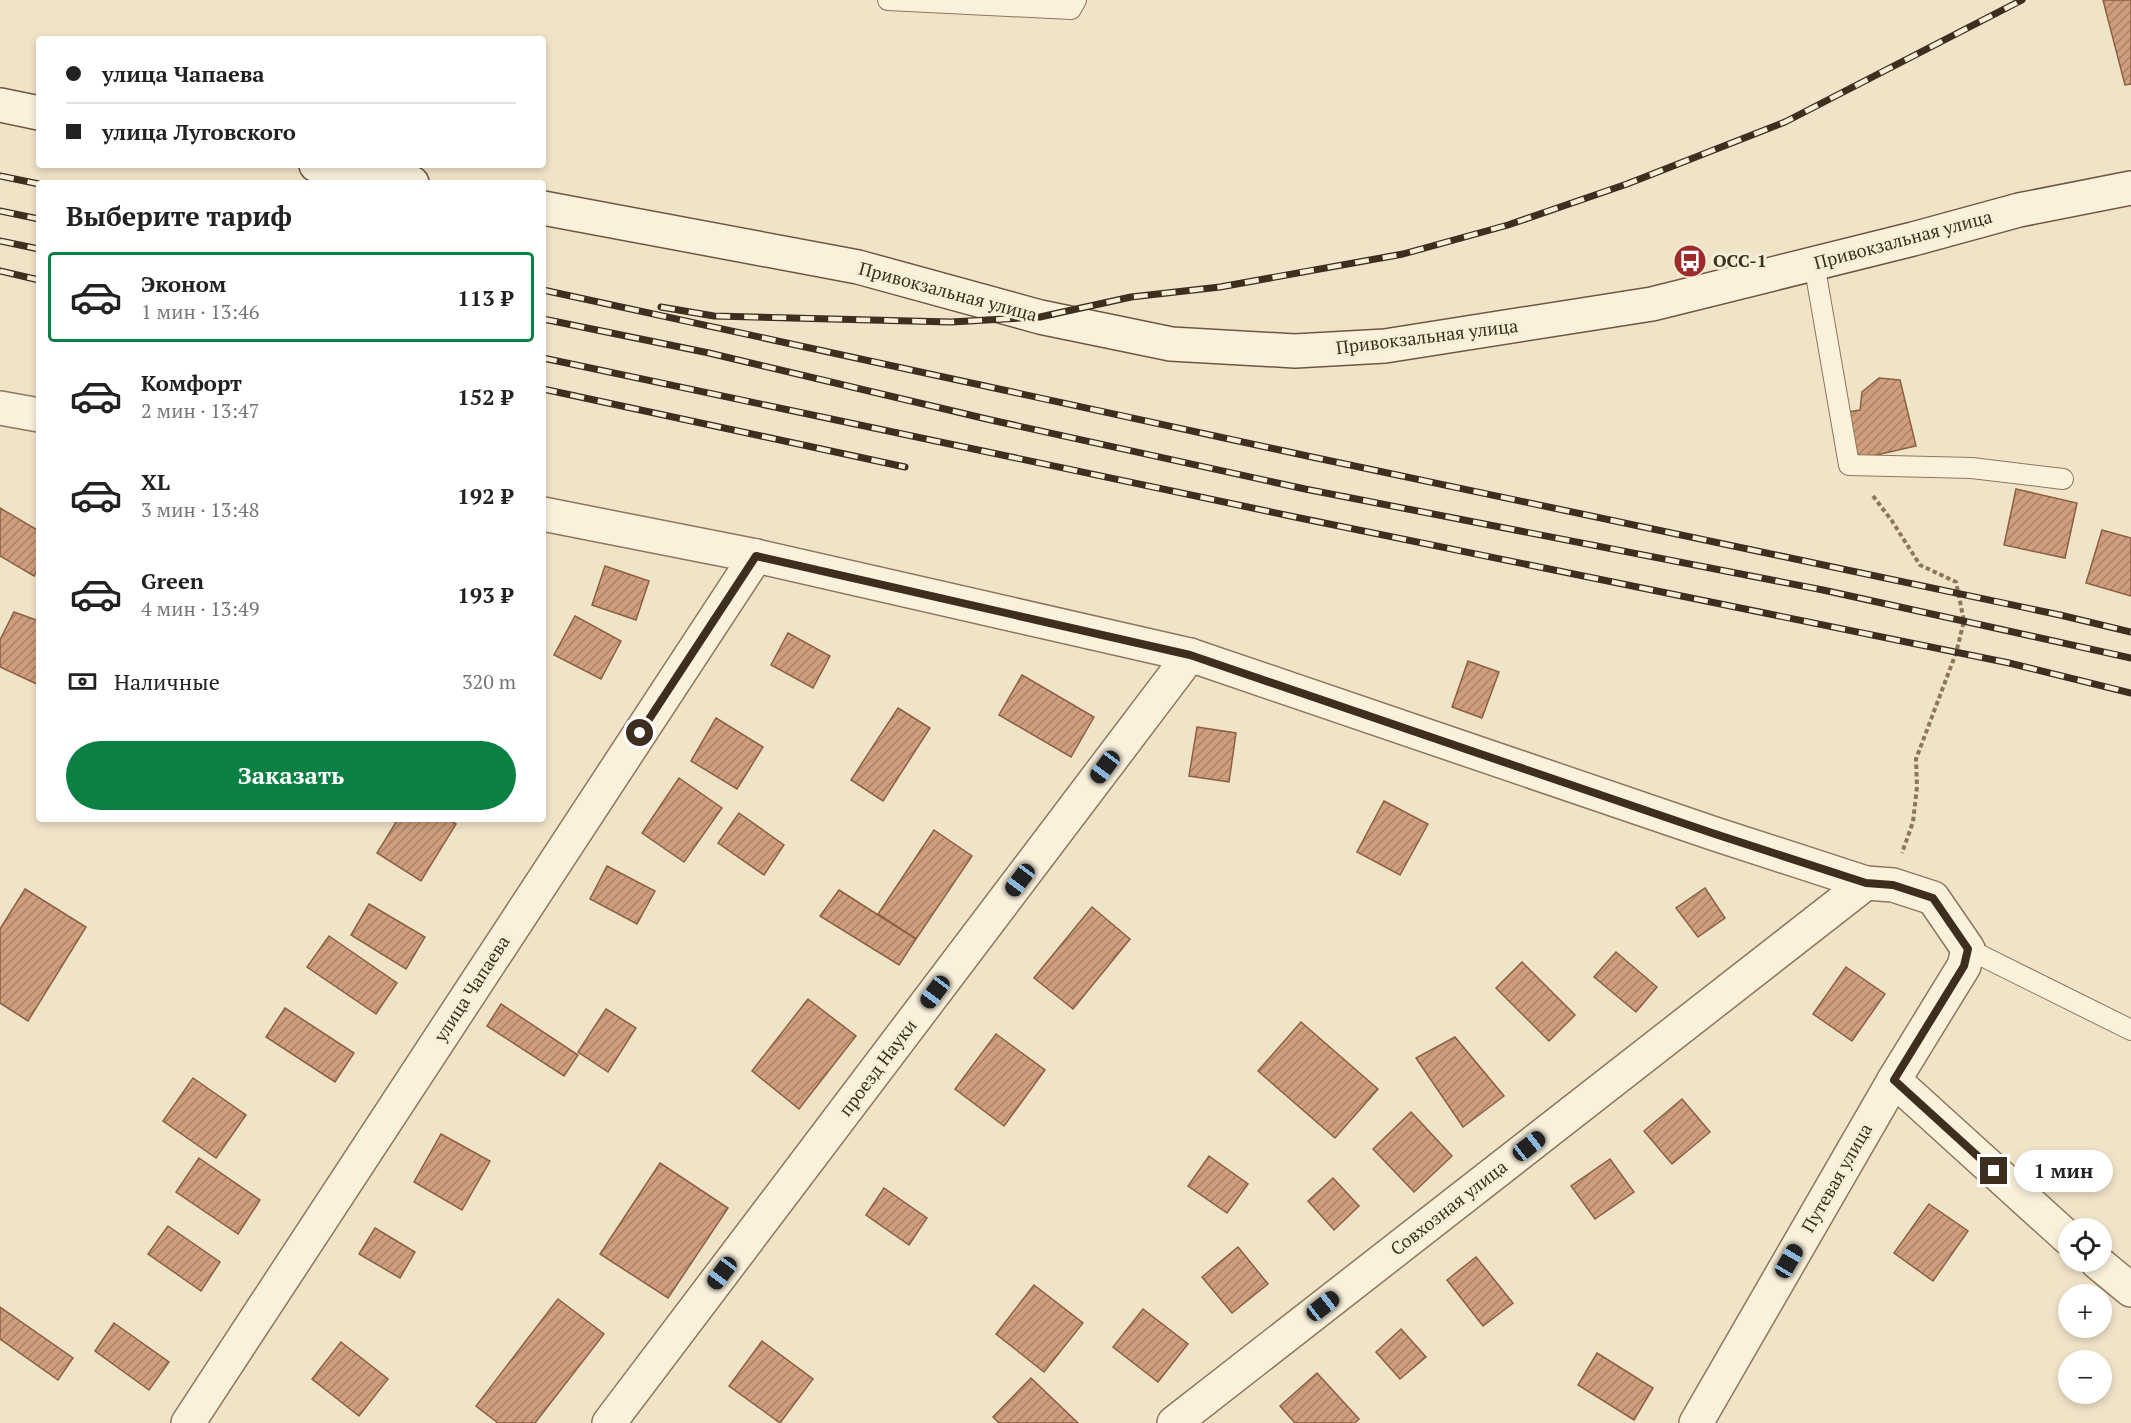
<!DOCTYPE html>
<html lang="ru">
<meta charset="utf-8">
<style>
:root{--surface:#fff;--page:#f6f6f6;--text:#222;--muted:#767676;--line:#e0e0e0;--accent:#0b8043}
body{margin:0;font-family:"PT Serif",serif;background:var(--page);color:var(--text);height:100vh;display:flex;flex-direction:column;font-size:22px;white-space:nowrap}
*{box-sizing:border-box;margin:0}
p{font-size:20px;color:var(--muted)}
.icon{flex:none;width:33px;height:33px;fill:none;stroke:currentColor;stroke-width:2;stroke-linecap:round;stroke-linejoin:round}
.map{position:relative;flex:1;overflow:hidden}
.details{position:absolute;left:36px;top:180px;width:510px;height:642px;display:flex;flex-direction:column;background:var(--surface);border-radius:6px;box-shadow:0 3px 9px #0003}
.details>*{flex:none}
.guide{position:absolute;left:36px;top:36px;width:510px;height:132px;border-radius:6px;box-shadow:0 3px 9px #0003;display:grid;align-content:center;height:132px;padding:0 30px;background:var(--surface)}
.tools{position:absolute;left:2058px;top:1218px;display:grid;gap:12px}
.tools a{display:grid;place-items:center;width:54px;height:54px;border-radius:50%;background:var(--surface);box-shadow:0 3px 9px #0003;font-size:30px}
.end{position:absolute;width:27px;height:27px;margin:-14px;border:8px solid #3d2e20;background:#fff;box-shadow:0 0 0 3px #fff}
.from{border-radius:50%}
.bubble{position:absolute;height:42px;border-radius:21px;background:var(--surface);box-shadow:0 3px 9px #0003;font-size:20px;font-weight:700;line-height:42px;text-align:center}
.car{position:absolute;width:18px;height:36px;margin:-18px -9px;border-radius:8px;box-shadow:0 0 4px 2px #0007;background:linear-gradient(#222 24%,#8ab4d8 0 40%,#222 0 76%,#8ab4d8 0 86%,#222 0)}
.guide b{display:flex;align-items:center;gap:21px;height:57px;font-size:22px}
.guide b+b{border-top:2px solid var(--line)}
.guide i{width:15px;height:15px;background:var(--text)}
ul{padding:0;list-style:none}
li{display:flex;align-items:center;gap:18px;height:90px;margin:0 12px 9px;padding:0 18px;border:3px solid transparent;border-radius:6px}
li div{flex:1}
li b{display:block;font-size:22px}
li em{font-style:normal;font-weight:700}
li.selected{border-color:var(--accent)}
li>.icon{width:54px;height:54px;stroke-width:1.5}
h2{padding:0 30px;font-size:27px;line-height:72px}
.pay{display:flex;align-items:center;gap:15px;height:66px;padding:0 30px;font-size:22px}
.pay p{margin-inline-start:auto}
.action{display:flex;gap:12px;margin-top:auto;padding:12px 30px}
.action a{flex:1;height:69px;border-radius:36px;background:var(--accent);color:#fff;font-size:24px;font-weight:700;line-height:69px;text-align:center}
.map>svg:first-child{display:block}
.building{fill:url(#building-hatch);stroke:#8d5f41;stroke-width:1.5}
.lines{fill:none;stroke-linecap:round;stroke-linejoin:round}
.lane-casing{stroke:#8d765c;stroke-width:22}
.street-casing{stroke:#8d765c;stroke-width:36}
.secondary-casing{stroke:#6f573f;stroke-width:36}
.path{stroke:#8d765c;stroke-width:4;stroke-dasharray:4.5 3;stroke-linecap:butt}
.lane{stroke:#faf1dc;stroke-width:20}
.street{stroke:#faf1dc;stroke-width:33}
.secondary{stroke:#faf1dc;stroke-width:33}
.rail-casing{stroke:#3d2e20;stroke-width:7}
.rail{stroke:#f7eed8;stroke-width:4.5;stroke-dasharray:14;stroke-linecap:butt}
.route{stroke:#3d2e20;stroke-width:8}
.labels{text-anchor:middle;stroke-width:6;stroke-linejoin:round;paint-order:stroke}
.street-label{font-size:18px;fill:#3d2e20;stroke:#f7eed8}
.poi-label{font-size:18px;font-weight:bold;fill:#3d2e20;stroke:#f7eed8;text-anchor:start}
</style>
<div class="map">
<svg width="2131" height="1423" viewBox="0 0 2131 1423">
<defs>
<pattern id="building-hatch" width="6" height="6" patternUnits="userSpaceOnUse" patternTransform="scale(1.5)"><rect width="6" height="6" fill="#cf9f7d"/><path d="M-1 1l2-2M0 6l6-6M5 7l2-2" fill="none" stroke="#a98266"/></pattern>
</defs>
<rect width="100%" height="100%" fill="#f0e4c8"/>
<g class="building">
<polygon points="2103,0 2131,0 2131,84 2125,85"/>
<polygon points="1879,378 1900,380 1916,446 1854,460 1841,413 1860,410 1862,392"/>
<polygon points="2016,489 2077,503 2065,558 2004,545"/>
<polygon points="0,508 39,531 39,567 34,576 0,556"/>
<polygon points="2102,530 2131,538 2131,596 2086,583"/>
<polygon points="605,566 649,581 636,620 592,605"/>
<polygon points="14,612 39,621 39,685 0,667 0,640"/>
<polygon points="575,616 621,641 601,679 554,655"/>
<polygon points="788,633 830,656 813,688 771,665"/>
<polygon points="1468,661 1499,672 1482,718 1452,707"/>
<polygon points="1022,675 1094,717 1071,757 999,715"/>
<polygon points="898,708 930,728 883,801 851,780"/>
<polygon points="716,718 763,747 737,789 691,761"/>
<polygon points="1197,727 1236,733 1229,782 1189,776"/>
<polygon points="679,778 722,808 684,862 642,833"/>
<polygon points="1384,801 1428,824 1400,875 1357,852"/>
<polygon points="739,813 784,845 764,875 718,843"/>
<polygon points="398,819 448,819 456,824 421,881 377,853"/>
<polygon points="934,830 972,856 916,939 878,914"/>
<polygon points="607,866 655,891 637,924 590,899"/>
<polygon points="1705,888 1725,918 1698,937 1676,908"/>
<polygon points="25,889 86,927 28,1021 0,1003 0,929"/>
<polygon points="839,890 916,939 899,965 820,916"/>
<polygon points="369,904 425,937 406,969 351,935"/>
<polygon points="1092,907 1130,939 1073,1009 1034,978"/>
<polygon points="329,936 397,983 376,1014 307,967"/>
<polygon points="1616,952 1657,987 1636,1012 1594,977"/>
<polygon points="1522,962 1575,1015 1549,1041 1496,988"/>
<polygon points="1846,967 1885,994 1852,1041 1813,1014"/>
<polygon points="808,999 856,1036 799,1109 752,1071"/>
<polygon points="501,1004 578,1055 564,1076 487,1026"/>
<polygon points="285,1008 354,1053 335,1082 266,1037"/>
<polygon points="606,1009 636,1028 608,1072 578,1052"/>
<polygon points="1301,1022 1378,1089 1335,1138 1258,1071"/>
<polygon points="996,1034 1045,1070 1004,1126 955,1089"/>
<polygon points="1455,1037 1504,1096 1463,1127 1416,1058"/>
<polygon points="193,1078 246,1115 216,1158 163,1121"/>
<polygon points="1682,1099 1710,1132 1672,1164 1644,1131"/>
<polygon points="1411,1112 1452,1156 1414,1192 1373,1149"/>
<polygon points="441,1134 490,1161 462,1210 414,1182"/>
<polygon points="1209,1156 1248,1184 1227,1213 1188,1186"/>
<polygon points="199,1158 260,1200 238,1234 176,1192"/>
<polygon points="1610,1159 1634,1192 1595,1219 1571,1186"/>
<polygon points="660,1163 728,1208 668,1298 600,1254"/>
<polygon points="1333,1178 1359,1206 1334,1230 1308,1201"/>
<polygon points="884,1188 927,1218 909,1245 866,1215"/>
<polygon points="1929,1204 1968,1231 1933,1281 1894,1253"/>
<polygon points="168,1226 220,1262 201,1291 148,1254"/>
<polygon points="375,1228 415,1252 400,1278 359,1254"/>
<polygon points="1238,1247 1268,1284 1232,1313 1202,1277"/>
<polygon points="1476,1257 1513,1303 1483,1326 1447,1280"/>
<polygon points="1034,1285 1083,1323 1044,1372 996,1334"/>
<polygon points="558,1299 604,1334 535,1423 498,1423 476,1406"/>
<polygon points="0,1307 73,1358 58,1380 0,1339"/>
<polygon points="1143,1309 1188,1344 1158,1382 1113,1347"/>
<polygon points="114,1323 169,1362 149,1390 95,1351"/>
<polygon points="1401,1329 1426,1357 1400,1379 1376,1352"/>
<polygon points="762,1341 813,1379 780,1423 729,1386"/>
<polygon points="341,1342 388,1379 359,1416 312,1379"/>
<polygon points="1597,1353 1653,1388 1634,1420 1578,1385"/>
<polygon points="1317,1373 1359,1419 1355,1423 1295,1423 1280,1406"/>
<polygon points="1031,1378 1078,1423 999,1423 993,1417"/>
</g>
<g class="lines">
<defs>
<g id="lane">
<polyline points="888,0 1071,9 1076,0"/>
<polyline points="1814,263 1849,465 1972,468 2063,479"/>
<polyline points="1968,949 2131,1030"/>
</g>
<g id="street">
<polyline points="0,408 39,415"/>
<polyline points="543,514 756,556 1190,655 1715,834 1866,883 1893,885 1933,898 1968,949 1964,966 1894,1080 1696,1423"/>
<polyline points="1894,1080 2068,1238"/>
<polyline points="2097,1262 2131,1290"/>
<polyline points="188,1423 756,556"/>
<polyline points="609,1423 1190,655"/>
<polyline points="1174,1423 1866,883"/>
</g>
<g id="secondary">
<polyline points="0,105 39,113"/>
<polyline points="316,165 412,183"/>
<polyline points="543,208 858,267 1040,317 1171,344 1295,351 1385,346 1652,304 1913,239 2019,210 2131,188"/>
</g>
</defs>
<use href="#lane" class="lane-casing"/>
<use href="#street" class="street-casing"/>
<use href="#secondary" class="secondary-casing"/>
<polyline class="path" points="1873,496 1892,521 1920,565 1956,582 1964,621 1956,653 1916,759 1917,787 1913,822 1902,853"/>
<use href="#lane" class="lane"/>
<use href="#street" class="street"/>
<use href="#secondary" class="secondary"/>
<defs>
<g id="rail">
<polyline points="0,176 39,184"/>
<polyline points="0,211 39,219"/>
<polyline points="0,241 39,249"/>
<polyline points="0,271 39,280"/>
<polyline points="543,290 1312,457 2060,615 2131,632"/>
<polyline points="661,307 714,316 831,319 951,322 1040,317 1131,297 1220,287 1403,254 1508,225 1627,184 1785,122 2022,0"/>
<polyline points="543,319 709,353 991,420 1305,489 1823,590 2131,658"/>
<polyline points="543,358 1295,517 2009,663 2131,693"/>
<polyline points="543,389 905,467"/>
</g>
</defs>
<use href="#rail" class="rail-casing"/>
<use href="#rail" class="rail"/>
</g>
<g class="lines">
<polyline class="route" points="640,733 756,556 1190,655 1715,834 1866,883 1893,885 1933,898 1968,949 1964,966 1894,1080 1994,1171"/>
</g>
<defs>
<symbol id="bus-disc" viewBox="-11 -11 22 22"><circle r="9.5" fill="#9e2a2b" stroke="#f7eed8"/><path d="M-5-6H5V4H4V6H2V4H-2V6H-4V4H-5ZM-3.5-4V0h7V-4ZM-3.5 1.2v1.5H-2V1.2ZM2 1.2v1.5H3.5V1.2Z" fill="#fff"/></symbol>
</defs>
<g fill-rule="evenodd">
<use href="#bus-disc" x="1671" y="242" width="38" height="38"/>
</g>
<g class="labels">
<g class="street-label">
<text transform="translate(1903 240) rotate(-15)" y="6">Привокзальная улица</text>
<text transform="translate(948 292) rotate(15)" y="6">Привокзальная улица</text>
<text transform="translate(1427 337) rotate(-7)" y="6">Привокзальная улица</text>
<text transform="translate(472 989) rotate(-57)" y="6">улица Чапаева</text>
<text transform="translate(878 1068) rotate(-53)" y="6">проезд Науки</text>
<text transform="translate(1837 1178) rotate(-60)" y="6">Путевая улица</text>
<text transform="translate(1449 1208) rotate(-38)" y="6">Совхозная улица</text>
</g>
<g class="poi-label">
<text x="1713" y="267">ОСС-1</text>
</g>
</g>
</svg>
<div class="tools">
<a><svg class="icon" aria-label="locate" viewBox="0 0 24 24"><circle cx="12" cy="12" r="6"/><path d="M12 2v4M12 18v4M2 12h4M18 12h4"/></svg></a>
<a>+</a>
<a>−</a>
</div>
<i class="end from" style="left:640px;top:733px"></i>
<i class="end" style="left:1994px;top:1171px"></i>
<div class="bubble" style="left:2014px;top:1150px;width:99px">1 мин</div>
<i class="car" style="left:1105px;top:767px;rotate:217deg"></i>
<i class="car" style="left:1020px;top:880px;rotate:217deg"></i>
<i class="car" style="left:935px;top:992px;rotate:217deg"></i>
<i class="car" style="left:1529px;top:1146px;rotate:52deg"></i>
<i class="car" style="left:1789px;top:1261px;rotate:30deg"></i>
<i class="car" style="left:722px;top:1273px;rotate:217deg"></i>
<i class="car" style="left:1323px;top:1306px;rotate:52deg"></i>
<div class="guide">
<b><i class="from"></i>улица Чапаева</b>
<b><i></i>улица Луговского</b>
</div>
<section class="details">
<h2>Выберите тариф</h2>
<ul>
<li class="selected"><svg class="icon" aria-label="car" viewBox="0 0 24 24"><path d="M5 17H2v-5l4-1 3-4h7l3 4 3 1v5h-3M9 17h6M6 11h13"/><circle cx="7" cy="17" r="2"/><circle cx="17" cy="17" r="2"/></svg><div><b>Эконом</b><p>1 мин · 13:46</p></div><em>113 ₽</em></li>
<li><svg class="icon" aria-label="car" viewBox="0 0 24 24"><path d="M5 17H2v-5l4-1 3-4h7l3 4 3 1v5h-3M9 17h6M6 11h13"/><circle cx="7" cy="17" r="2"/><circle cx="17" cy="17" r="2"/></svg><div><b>Комфорт</b><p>2 мин · 13:47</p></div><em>152 ₽</em></li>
<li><svg class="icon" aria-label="car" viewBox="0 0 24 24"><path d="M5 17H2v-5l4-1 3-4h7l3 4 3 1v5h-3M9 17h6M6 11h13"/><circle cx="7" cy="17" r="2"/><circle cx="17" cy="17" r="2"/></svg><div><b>XL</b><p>3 мин · 13:48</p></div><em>192 ₽</em></li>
<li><svg class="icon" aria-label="car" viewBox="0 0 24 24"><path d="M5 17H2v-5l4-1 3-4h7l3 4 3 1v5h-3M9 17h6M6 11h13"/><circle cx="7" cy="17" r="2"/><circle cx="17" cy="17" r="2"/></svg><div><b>Green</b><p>4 мин · 13:49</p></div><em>193 ₽</em></li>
</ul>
<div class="pay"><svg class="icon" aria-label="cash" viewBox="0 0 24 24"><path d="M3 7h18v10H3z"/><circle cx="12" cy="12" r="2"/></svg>Наличные<p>320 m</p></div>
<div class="action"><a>Заказать</a></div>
</section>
</div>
